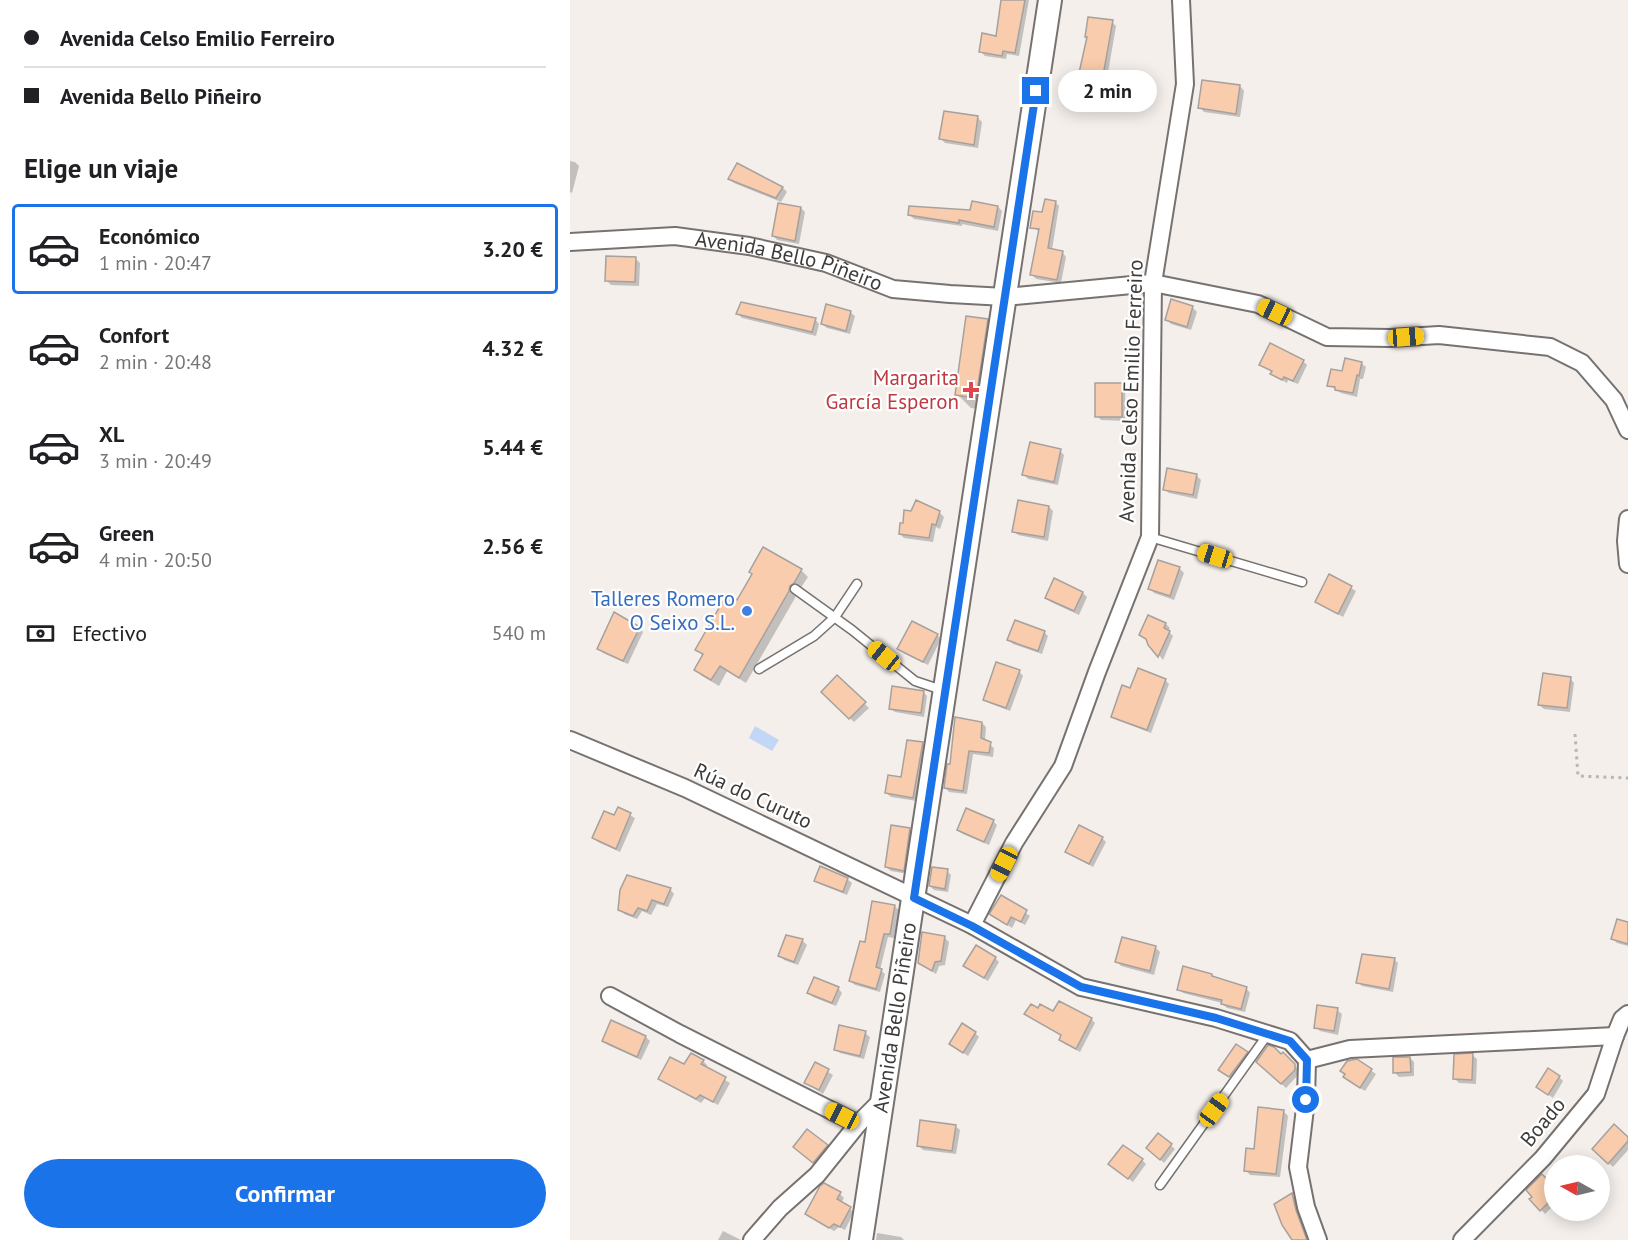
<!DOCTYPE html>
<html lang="es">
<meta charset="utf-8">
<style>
:root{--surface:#fff;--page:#f6f6f6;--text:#202124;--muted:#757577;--line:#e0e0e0;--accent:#1a73e8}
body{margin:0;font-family:"PT Sans",sans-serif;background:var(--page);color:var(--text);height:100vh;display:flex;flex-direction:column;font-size:22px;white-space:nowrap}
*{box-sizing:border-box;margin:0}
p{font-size:20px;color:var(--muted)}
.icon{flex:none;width:33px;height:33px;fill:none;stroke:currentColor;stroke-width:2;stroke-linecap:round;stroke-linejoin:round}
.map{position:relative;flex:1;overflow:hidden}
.panel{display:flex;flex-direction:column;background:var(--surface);width:570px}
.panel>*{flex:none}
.banner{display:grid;align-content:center;height:132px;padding:0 24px;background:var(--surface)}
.needle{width:39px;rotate:278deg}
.buttons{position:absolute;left:974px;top:1155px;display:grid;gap:12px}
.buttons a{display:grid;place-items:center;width:66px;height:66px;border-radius:50%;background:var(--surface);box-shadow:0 3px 15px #0003;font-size:30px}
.end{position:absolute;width:27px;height:27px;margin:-14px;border:8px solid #1a73e8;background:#fff;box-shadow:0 0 0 3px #fff}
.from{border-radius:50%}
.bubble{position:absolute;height:42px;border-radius:21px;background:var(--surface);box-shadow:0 3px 15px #0003;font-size:20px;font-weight:700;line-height:42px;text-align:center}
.car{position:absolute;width:18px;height:36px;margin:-18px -9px;border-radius:8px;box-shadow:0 0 4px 2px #0007;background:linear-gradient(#f5c518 24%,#345 0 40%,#f5c518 0 76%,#345 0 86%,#f5c518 0)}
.banner b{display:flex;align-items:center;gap:21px;height:57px;font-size:22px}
.banner b+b{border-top:2px solid var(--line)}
.banner i{width:15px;height:15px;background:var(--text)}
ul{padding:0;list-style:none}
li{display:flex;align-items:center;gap:18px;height:90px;margin:0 12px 9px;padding:0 12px;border:3px solid transparent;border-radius:6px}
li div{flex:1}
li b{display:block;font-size:22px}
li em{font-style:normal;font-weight:700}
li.on{border-color:var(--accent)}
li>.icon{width:54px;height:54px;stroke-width:1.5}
h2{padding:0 24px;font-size:27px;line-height:72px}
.pay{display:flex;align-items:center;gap:15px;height:66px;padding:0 24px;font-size:22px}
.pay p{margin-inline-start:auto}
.button{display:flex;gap:12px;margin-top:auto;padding:12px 24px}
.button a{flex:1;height:69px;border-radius:36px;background:var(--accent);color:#fff;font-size:24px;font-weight:700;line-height:69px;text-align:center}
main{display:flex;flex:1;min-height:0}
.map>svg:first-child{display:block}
.water{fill:#c2d6f6}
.shadow{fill:#0003}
.building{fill:#f8ccac;stroke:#a6a19e;stroke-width:1.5}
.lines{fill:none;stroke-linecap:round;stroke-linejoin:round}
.lane-casing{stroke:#777270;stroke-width:11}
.street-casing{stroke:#777270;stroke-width:20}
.secondary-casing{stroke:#777270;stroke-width:26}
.path{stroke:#bab6b3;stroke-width:3;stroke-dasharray:3 4.5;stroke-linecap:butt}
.lane{stroke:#fff;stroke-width:8}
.street{stroke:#fff;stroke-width:16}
.secondary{stroke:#fff;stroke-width:22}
.route{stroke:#1a73e8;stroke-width:8}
.health-dot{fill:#e0444e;stroke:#fff;stroke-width:2}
.shop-dot{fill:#3f7fe0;stroke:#fff;stroke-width:2}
.labels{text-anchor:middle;stroke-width:4.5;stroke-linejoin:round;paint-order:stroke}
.street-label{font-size:21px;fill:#3e3c3b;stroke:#fff}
.health-label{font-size:21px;fill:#be3a42;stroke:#fff;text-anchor:end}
.shop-label{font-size:21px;fill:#366cbe;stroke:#fff;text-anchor:end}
</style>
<main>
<section class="panel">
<div class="banner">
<b><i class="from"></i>Avenida Celso Emilio Ferreiro</b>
<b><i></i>Avenida Bello Piñeiro</b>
</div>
<h2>Elige un viaje</h2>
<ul>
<li class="on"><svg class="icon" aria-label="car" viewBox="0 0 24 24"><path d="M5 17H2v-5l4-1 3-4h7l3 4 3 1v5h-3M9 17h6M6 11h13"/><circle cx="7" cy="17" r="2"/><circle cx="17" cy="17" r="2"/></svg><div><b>Económico</b><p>1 min · 20:47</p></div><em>3.20 €</em></li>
<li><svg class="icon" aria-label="car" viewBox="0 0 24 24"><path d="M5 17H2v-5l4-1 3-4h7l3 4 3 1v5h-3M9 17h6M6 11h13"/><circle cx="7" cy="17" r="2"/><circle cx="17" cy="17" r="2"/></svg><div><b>Confort</b><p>2 min · 20:48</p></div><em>4.32 €</em></li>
<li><svg class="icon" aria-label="car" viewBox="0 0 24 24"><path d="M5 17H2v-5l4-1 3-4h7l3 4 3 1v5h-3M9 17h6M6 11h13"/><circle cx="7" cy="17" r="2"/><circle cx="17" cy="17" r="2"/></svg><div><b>XL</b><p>3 min · 20:49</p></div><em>5.44 €</em></li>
<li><svg class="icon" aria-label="car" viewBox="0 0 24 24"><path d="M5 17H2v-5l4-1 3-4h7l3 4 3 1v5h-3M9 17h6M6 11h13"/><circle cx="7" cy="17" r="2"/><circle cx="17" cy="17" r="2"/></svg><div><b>Green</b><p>4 min · 20:50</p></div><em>2.56 €</em></li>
</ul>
<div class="pay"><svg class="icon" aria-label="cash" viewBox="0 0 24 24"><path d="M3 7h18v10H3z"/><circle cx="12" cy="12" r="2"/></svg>Efectivo<p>540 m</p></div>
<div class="button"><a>Confirmar</a></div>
</section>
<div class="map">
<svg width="1058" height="1240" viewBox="0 0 1058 1240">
<rect width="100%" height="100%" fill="#f4efeb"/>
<polygon class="water" points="185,726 209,740 202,751 179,738"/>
<g class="shadow">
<polygon points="433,0 459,0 449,56 437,54 436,59 415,56 411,52 428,37"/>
<polygon points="542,22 546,26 535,90 513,86 509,81"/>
<polygon points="670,86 674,91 670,117 634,112 630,107"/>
<polygon points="408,118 412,122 408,148 375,143 371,139"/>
<polygon points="0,161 5,162 9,166 2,193 0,192"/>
<polygon points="168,165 213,188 217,192 211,202 164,183 160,179"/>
<polygon points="485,202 489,206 482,250 492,252 496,257 491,283 466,279 462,274 470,232 462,227"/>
<polygon points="428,207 432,211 428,231 392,224 392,226 344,219 340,215 401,212"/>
<polygon points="231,208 235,212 229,244 207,240 203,235"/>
<polygon points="66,259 70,263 69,286 41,285 36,280"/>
<polygon points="622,307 627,312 621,330 601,324 597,320"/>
<polygon points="280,312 285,316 280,334 257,328 252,324"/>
<polygon points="168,314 245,319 249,324 246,336 172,318"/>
<polygon points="417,320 431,334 419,410 401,408 387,394"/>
<polygon points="733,361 737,365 728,384 718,380 717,383 702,374 709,373"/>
<polygon points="791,363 796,367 793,379 790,379 787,397 771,393 759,385 773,373"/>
<polygon points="551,385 555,389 556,421 531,420 527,416"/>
<polygon points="490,451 494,455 488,485 458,479 454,474"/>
<polygon points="598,470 627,476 631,480 627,499 599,493 594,489"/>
<polygon points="347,502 370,513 374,517 370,529 366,527 363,542 334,538 330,534"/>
<polygon points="479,507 483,511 478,541 448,535 444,531"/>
<polygon points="589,562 610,569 614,573 604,600 584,593 580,588"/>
<polygon points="231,570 238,577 230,589 226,593 225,598 176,683 157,671 149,686 132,676 126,670 133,656 127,649 168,602"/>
<polygon points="760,576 786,591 773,617 747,602"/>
<polygon points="513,593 517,597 509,615 481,602 477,597"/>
<polygon points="578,617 596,624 600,628 598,631 603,636 593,660 578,641 571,635"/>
<polygon points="69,628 73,632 58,664 33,653 28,648"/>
<polygon points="474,632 478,636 472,654 443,644 439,640"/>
<polygon points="367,635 371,639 358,665 333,653 329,649"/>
<polygon points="449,671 453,676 440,711 419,703 414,699"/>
<polygon points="267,677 299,708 284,722 253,692"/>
<polygon points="1000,678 1004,683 1000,712 974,709 969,705"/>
<polygon points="595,680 599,684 581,733 547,720 543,716 561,690"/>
<polygon points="353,692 357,696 354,717 325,712 320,708"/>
<polygon points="412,723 416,727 415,741 424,748 423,757 403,754 397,794 379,792 375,787"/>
<polygon points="352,743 356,747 347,801 321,797 316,793 333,779"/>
<polygon points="49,809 65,818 50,852 28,842 24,838 45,817"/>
<polygon points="423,821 427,825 419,845 393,834 388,830"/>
<polygon points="339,829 344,834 338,874 321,871 316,867"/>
<polygon points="532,838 536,842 523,867 497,852"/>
<polygon points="377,871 381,875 378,892 364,890 360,886"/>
<polygon points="277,879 282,883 277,895 250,884 245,880"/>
<polygon points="100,889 104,894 98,907 87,904 81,915 72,911 67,919 54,914 50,909"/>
<polygon points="431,897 460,916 455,925 446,920 442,928 421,914"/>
<polygon points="324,906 329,910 324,938 318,937 310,970 315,974 310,992 285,985 280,981 296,944"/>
<polygon points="1058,923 1058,946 1047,943 1043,939"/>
<polygon points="217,937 232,940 237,945 228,965 214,960 210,955"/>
<polygon points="374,937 379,942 375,965 369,966 366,974 349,963"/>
<polygon points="553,939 586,948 590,952 584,975 551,966 547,962"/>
<polygon points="425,958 429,962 418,981 395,966"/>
<polygon points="824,959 828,963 823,992 792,986 788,982"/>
<polygon points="642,975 646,979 676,988 680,993 675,1012 657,1008 652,1003 613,993 609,989"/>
<polygon points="268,988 272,993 266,1006 243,997 239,993"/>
<polygon points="469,1010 521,1019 525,1023 510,1052 495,1044 490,1040 492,1036 456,1014"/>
<polygon points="767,1010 772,1014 768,1035 750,1031 746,1027"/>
<polygon points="295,1033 300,1037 294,1059 270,1053 265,1049"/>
<polygon points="405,1033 409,1037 398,1056 381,1044"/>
<polygon points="76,1037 80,1041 71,1060 38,1045 33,1041"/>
<polygon points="677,1053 681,1057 664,1080 650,1070"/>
<polygon points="713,1054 729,1070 728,1075 716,1088 688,1062"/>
<polygon points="902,1055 907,1059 906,1084 889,1083 885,1079"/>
<polygon points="840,1058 844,1062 844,1076 829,1077 825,1073"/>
<polygon points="133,1061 137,1065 136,1068 160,1083 148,1105 135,1098 131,1103 90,1079 115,1066"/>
<polygon points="787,1061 806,1074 795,1091 779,1081"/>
<polygon points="245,1064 263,1075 253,1094 236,1083"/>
<polygon points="989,1077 993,1081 983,1098 968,1087"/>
<polygon points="713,1111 718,1116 710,1177 680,1175 676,1170 685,1150"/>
<polygon points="385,1126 390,1130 386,1154 353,1150 348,1145"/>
<polygon points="588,1135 605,1149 594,1163 582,1152"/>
<polygon points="1058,1139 1058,1150 1043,1167 1024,1149"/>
<polygon points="257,1146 261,1150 248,1166 229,1151"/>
<polygon points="572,1160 576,1164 563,1182 545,1168"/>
<polygon points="984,1188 984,1205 975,1214 962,1199"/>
<polygon points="270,1194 274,1198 271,1203 284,1212 275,1230 269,1227 264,1231 237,1214"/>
<polygon points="722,1195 726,1199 730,1216 739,1240 724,1240"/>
<polygon points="153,1231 171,1240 148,1240"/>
<polygon points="307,1233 331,1237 334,1240 306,1240"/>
</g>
<g class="building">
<polygon points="431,0 455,0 445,53 433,51 432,56 409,52 412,33 426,36"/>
<polygon points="518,17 543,20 531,87 507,82 517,37 515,37"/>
<polygon points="632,80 670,85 666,114 628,108"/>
<polygon points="374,111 408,116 404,145 369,139"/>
<polygon points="167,163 213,187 206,198 158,179"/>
<polygon points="475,199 486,201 478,248 493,251 487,280 460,275 469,229 460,228 463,211 472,212"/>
<polygon points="402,201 428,206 424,227 389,220 389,223 338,215 339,206 400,210"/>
<polygon points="208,203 231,207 225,241 202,236"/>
<polygon points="36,256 66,257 65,282 35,281"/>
<polygon points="601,299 623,306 617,327 595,320"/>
<polygon points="171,302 246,318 242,332 166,314"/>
<polygon points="256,304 281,311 276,331 251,324"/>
<polygon points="396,316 418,319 406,398 385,395"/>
<polygon points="700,343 734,360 723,381 714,377 712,380 700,374 702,371 689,365"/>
<polygon points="775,358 792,362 789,376 787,375 783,393 765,390 765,387 757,386 761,369 772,371"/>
<rect x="525" y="383" width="27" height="34"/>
<polygon points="460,442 491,449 484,482 452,475"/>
<polygon points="597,468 627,474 623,495 593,490"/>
<polygon points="346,500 370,511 366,525 362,524 359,538 329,534 330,523 333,523 334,510 341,511"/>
<polygon points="448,500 479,506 474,537 442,532"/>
<polygon points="193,547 232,569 224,583 220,586 219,591 169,678 150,666 141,680 124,670 133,654 125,650 157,594 167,600 182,574 179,572"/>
<polygon points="588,560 610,567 600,596 578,589"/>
<polygon points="759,574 782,586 768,614 745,602"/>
<polygon points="484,578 513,592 504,611 475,598"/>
<polygon points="44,612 70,627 53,661 27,649"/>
<polygon points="578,615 596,623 594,628 600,631 588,657 578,645 576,639 569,635"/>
<polygon points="445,620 475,631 468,651 437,640"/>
<polygon points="342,621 368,634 353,662 327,649"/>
<polygon points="426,662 450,670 436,708 413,700"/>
<polygon points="568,668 596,679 577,730 541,717 552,685 560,688"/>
<polygon points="973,673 1001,677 997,708 968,705"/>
<polygon points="267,675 296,702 279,719 251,692"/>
<polygon points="322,686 354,691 351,713 319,709"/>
<polygon points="385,717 412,722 411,738 421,742 419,753 399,751 393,791 374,788 377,764 380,764"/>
<polygon points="337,740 353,742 343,798 315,793 318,775 331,777"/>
<polygon points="48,807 61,813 46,849 22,838 34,811 44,815"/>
<polygon points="396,808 424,820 414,842 387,830"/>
<polygon points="321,825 340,828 334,871 315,867"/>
<polygon points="509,825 533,837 519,864 495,852"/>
<polygon points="250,866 278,878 273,892 244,881"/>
<polygon points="362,867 378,869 375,889 359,886"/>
<polygon points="57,875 101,888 94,904 82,900 77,911 68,908 63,916 48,910 50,890"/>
<polygon points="431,895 457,910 451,922 441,917 437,925 419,914"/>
<polygon points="302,901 325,905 320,934 314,934 306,967 312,969 306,989 279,981 290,941 295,942"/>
<polygon points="1047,919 1058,922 1058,944 1041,939"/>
<polygon points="352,932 375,936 371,961 365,962 362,971 348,963"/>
<polygon points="216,935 233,939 224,962 208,956"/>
<polygon points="552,937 586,946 580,971 545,962"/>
<polygon points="406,945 426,957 414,978 393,966"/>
<polygon points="792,954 825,958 819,989 786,983"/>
<polygon points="613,966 642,974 642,976 677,987 671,1009 651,1004 652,1000 607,990"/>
<polygon points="244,977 269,987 262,1003 237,993"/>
<polygon points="489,1001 522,1018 506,1049 489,1040 491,1035 454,1014 461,1004 468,1008 470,1004 483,1011"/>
<polygon points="747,1005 768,1008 764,1031 744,1028"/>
<polygon points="41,1020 76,1036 67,1057 32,1041"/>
<polygon points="392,1023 406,1032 393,1053 379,1044"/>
<polygon points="269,1025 296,1031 290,1056 264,1050"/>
<polygon points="666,1044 678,1052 659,1077 648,1070"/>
<polygon points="698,1045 704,1047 711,1054 713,1052 725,1064 725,1070 711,1084 686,1062"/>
<polygon points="121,1053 134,1060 131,1064 156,1077 143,1102 130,1095 126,1099 88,1079 100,1057 114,1064"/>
<polygon points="903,1053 902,1080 883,1079 884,1054"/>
<polygon points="823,1057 840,1057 841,1072 823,1073"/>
<polygon points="787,1059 802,1069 790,1088 773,1077 775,1074 770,1071 777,1061"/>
<polygon points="245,1062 259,1069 249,1090 234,1083"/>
<polygon points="978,1068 990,1076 978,1095 966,1087"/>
<polygon points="688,1107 714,1110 706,1174 674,1171 676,1148 684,1149"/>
<polygon points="350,1120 386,1125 382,1151 347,1146"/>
<polygon points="1044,1124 1058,1137 1058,1141 1038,1164 1022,1149"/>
<polygon points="237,1129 258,1145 243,1163 223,1147"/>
<polygon points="588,1133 602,1144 590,1160 576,1148"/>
<polygon points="553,1145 573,1159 558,1179 538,1164"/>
<polygon points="972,1174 984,1186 984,1197 970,1211 959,1199 962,1197 956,1190"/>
<polygon points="254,1183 271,1192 267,1199 281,1207 270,1227 264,1224 259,1228 235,1214 250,1186"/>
<polygon points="722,1193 726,1210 737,1240 722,1240 712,1225 704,1204"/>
</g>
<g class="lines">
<defs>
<g id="lane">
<polyline points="580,537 732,582"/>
<polyline points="225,589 282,630 345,681 372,690"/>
<polyline points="189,669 244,636 265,617 287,584"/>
<polyline points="590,1185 698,1034"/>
</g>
<g id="street">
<path id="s1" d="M0 242 105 236 179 246 256 263 323 289 380 294 435 297 583 283 688 304 757 337 820 338 869 335 980 347 1012 363 1044 400 1058 430"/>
<polyline points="1058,519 1056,541 1058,564"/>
<polyline points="0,740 115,788 402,925 511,987 646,1018 720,1041 737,1060 736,1100 728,1167 736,1207 748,1240"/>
<polyline points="402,925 444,843 493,766 527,672 580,537 583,283 615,84 611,0"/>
<polyline points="40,996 110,1034 288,1124 312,1100"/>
<polyline points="737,1060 780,1049 1045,1036"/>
<polyline points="182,1240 210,1208 247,1175 288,1124"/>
<polyline points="892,1240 973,1158 1026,1094 1045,1036 1052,1019 1058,1014"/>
</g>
<g id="secondary">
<path id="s2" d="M291 1240 480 0"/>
</g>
</defs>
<use href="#lane" class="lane-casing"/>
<use href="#street" class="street-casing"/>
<use href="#secondary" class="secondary-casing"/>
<polyline class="path" points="1005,734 1008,776 1058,778"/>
<use href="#lane" class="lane"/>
<use href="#street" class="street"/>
<use href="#secondary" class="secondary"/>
</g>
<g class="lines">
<polyline class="route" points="466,91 344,898 402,926 511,987 646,1018 720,1041 737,1060 736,1100"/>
</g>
<path class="health-dot" d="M398 381h6v6h6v6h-6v6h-6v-6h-6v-6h6z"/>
<circle class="shop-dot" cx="177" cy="611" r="6"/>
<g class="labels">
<g class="street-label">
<text dy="7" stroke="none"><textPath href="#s1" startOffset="222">Avenida Bello Piñeiro</textPath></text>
<text transform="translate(561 391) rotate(-88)" y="7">Avenida Celso Emilio Ferreiro</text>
<text transform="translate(183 796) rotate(25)" y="7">Rúa do Curuto</text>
<text dy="7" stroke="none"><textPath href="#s2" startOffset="225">Avenida Bello Piñeiro</textPath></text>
<text transform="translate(973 1122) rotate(-50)" y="7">Boado</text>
</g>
<g class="health-label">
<text x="389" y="385">Margarita<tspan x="389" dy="24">García Esperon</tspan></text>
</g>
<g class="shop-label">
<text x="165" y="606">Talleres Romero<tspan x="165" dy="24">O Seixo S.L.</tspan></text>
</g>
</g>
</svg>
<div class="buttons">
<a><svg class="needle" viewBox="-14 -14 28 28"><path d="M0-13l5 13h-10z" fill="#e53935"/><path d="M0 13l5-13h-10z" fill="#757577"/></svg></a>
</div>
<i class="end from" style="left:736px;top:1100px"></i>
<i class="end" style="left:466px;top:91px"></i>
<div class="bubble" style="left:488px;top:70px;width:99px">2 min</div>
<i class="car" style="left:705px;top:312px;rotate:295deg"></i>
<i class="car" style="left:836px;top:337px;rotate:86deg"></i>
<i class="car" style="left:645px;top:556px;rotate:287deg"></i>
<i class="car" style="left:314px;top:656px;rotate:309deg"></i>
<i class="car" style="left:434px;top:864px;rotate:207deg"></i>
<i class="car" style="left:644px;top:1110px;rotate:36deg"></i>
<i class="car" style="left:272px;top:1116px;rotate:297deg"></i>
</div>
</main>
